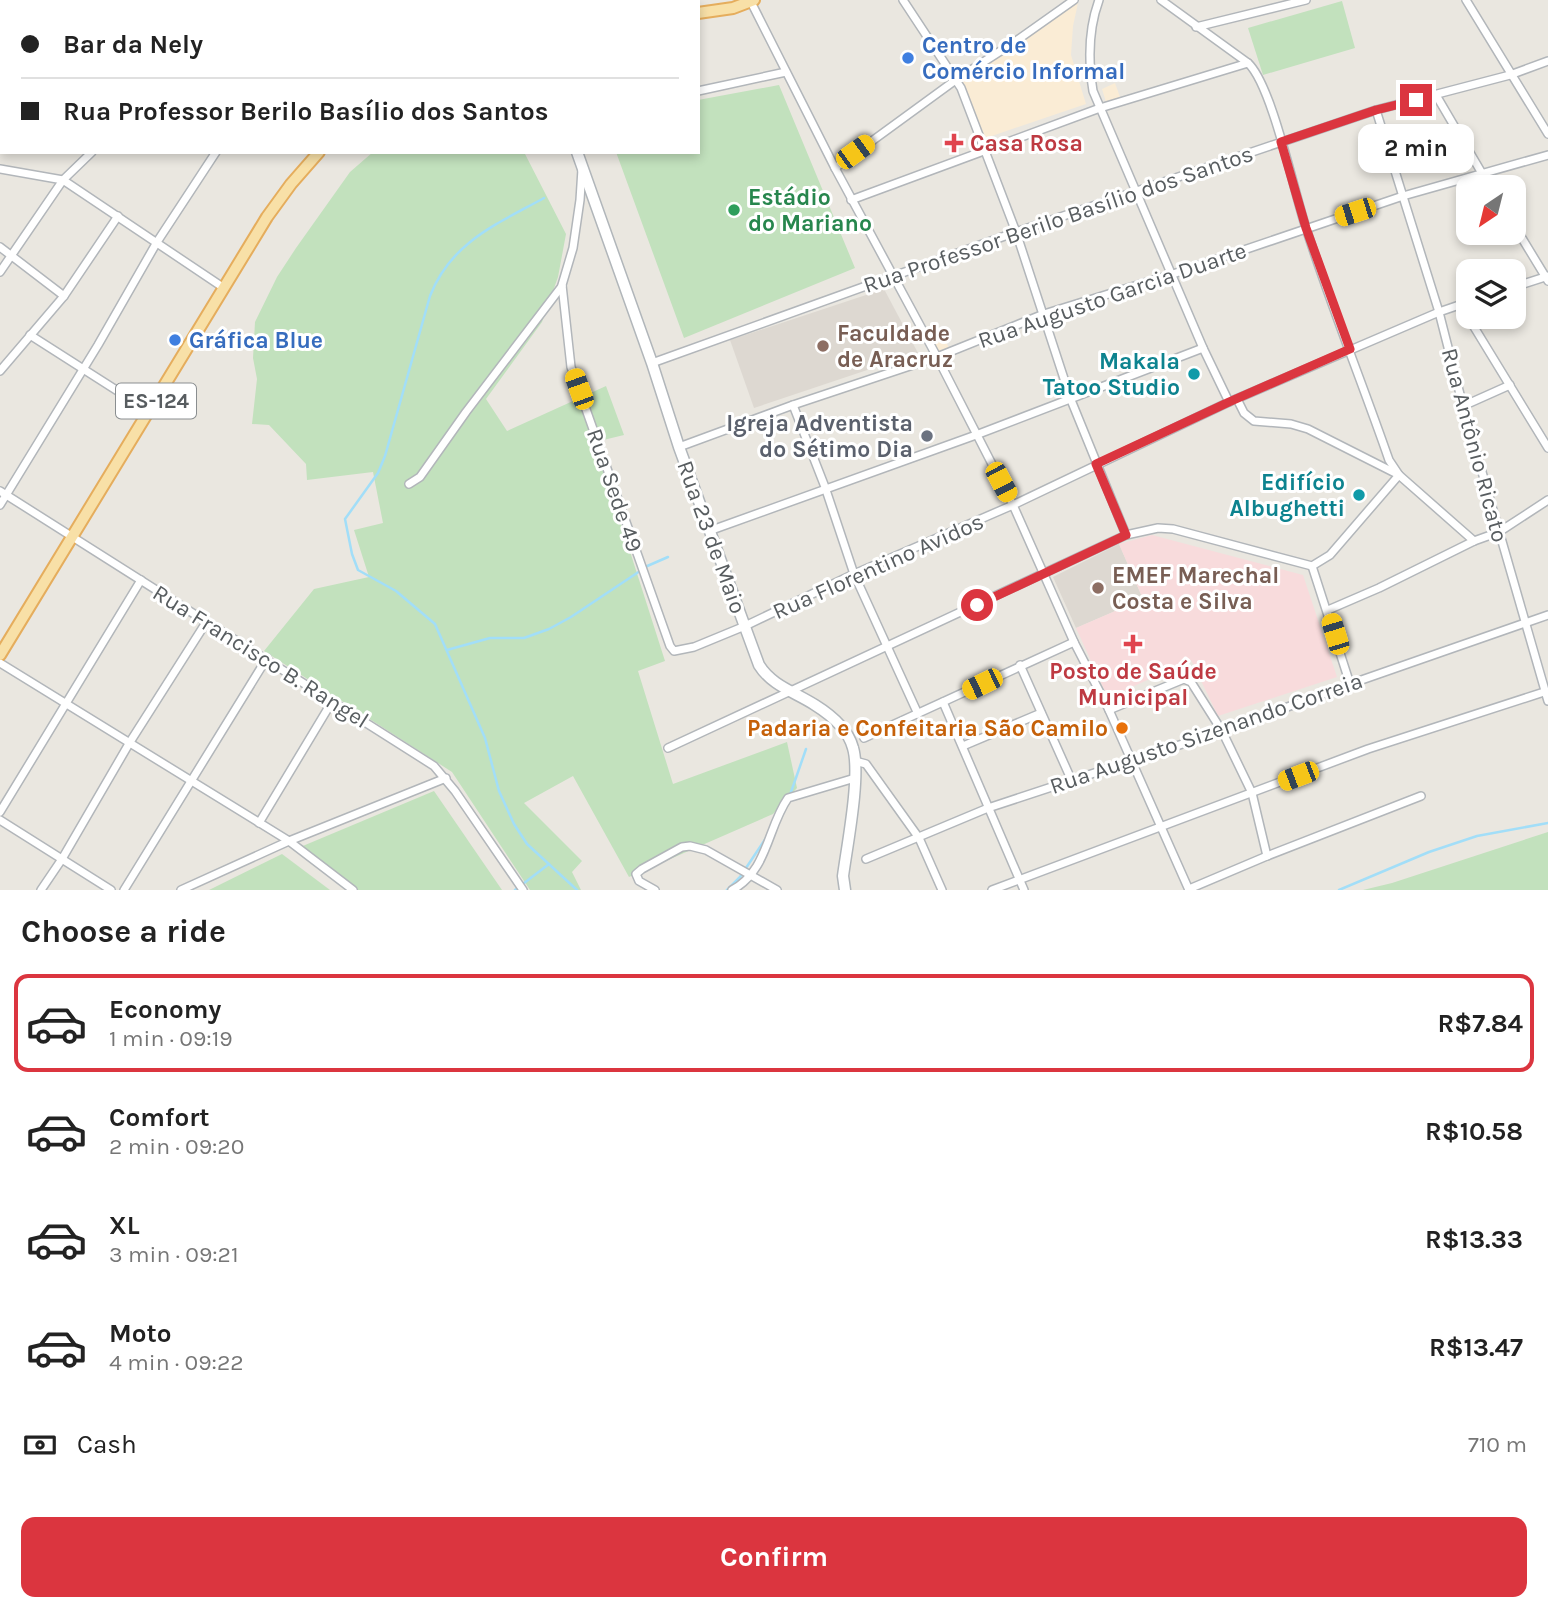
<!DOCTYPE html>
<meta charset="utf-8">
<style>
:root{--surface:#fff;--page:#f2f2f2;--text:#222;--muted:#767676;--line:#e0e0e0;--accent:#db353f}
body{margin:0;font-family:Karla,sans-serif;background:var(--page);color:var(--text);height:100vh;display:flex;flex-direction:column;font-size:26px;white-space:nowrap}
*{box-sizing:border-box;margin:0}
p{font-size:23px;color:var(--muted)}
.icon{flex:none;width:38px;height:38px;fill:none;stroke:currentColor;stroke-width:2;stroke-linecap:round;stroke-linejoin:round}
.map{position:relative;height:890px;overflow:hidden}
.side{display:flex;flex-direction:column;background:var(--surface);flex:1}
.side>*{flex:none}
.guide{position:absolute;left:0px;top:0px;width:700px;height:154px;box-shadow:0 4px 10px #0003;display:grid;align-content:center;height:154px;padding:0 21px;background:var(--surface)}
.needle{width:46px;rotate:215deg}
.tools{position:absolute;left:1456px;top:175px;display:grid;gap:14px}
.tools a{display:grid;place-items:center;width:70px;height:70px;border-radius:14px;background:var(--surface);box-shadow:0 4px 10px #0003;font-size:35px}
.end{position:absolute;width:32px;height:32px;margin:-16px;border:9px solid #db353f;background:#fff;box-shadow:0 0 0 4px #fff}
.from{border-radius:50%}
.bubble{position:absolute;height:49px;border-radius:14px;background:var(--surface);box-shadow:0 4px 10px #0003;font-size:23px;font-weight:700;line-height:49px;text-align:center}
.car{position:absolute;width:21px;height:42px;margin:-21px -10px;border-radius:9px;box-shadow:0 0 5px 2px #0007;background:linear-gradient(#f5c518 24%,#345 0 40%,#f5c518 0 76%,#345 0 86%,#f5c518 0)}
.guide b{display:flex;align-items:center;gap:24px;height:66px;font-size:26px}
.guide b+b{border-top:2px solid var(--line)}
.guide i{width:18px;height:18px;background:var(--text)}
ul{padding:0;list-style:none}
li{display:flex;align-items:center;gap:21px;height:98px;margin:0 14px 10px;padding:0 7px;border:4px solid transparent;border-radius:14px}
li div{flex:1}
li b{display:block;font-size:26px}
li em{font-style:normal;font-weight:700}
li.on{border-color:var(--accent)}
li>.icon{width:63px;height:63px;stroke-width:1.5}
h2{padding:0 21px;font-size:32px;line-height:84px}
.pay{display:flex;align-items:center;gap:18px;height:77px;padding:0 21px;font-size:26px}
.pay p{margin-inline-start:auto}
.primary-button{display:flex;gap:14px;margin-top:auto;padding:14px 21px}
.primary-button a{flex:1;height:80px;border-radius:14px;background:var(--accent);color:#fff;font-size:28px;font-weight:700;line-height:80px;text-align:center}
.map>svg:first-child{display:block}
.commercial{fill:#faecd5}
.education{fill:#ddd8d1}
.medical{fill:#f8dbdc}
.green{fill:#c2e1bd}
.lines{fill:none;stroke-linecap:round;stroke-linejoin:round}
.stream{stroke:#a2def8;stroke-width:2.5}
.street-casing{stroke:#b2b6ba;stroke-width:10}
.secondary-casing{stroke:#b1b6ba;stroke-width:13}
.primary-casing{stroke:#e5ad5d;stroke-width:14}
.street{stroke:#fff;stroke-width:7}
.secondary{stroke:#fff;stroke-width:10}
.primary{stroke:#f8e0a7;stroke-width:10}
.route{stroke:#db353f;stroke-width:9}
.shop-dot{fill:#3f7fe0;stroke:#fff;stroke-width:2.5}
.health-dot{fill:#e0444e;stroke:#fff;stroke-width:2.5}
.leisure-dot{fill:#2e9e5b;stroke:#fff;stroke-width:2.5}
.education-dot{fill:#8d6e63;stroke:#fff;stroke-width:2.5}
.culture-dot{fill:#0f9aa8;stroke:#fff;stroke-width:2.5}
.worship-dot{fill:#6b7280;stroke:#fff;stroke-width:2.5}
.food-dot{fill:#e8710a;stroke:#fff;stroke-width:2.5}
.labels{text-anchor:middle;stroke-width:6;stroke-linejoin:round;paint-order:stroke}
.shield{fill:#fff;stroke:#8a8e90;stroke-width:2}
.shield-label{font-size:21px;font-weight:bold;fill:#585d60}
.shop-label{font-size:23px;font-weight:bold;fill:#366cbe;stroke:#fff;text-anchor:start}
.health-label{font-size:23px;font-weight:bold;fill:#be3a42;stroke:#fff;text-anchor:start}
.leisure-label{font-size:23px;font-weight:bold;fill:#27864d;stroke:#fff;text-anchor:start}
.street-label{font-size:23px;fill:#585d60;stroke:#fff}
.education-label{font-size:23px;font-weight:bold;fill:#785e54;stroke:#fff;text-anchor:start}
.culture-label{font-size:23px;font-weight:bold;fill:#0d838f;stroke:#fff;text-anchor:end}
.worship-label{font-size:23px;font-weight:bold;fill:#5b616d;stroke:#fff;text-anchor:end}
.food-label{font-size:23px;font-weight:bold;fill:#c56008;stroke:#fff;text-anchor:end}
</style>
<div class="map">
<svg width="1548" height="890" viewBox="0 0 1548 890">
<rect width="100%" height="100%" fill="#eae7e0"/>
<g class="commercial">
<polygon points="1078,3 1073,26 1071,55 1086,104 983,139 961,81"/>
<polygon points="1115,83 1120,97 1106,102 1102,89"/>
<polygon points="937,324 941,333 937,335 938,338 943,336 951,352 939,354 925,330"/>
</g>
<g class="education">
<polygon points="884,289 918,353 754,408 730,340"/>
<polygon points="1119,544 1143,599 1076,628 1053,577"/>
</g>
<polygon class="medical" points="1152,535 1303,575 1337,677 1218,716 1191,660 1108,698 1076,628 1143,599 1119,544"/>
<g class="green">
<polygon points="1342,1 1355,48 1263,75 1248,28"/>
<polygon points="779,85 855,268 684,338 616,152 698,152 698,100"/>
<polygon points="373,152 524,152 566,234 558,277 542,322 486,399 507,431 606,386 624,435 595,442 665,661 638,671 673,784 787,742 797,788 773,814 629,877 573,776 524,803 582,861 572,872 581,890 530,890 452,772 264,651 314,589 369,577 354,530 383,523 373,472 307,480 306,464 269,425 252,424 257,379 253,358 255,322 277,277 296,248 350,172"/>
<polygon points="434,791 502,890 354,890 298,848"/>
<polygon points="1548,832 1548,890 1363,890 1392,883"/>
<polygon points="282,854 330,890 209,890"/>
</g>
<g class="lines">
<g class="stream">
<path d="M544 198C497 224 451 242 430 296L385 456 378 473 345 519 352 554 358 570 396 591 435 624 485 738 499 791 514 824 527 844 577 890"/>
<polyline points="645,567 668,557"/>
<polyline points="447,650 490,638 524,638 549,629 571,617 640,571"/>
<polyline points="790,795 806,749"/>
<polyline points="515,890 549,864"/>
<polyline points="727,890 740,877 768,835"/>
<polyline points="1339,890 1429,852 1477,836 1548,823"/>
</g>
<defs>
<g id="street">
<polyline points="109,0 110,2"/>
<polyline points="396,0 397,2"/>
<polyline points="612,0 612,2"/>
<polyline points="750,0 835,168 937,357 1013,505 1074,642 1109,710 1189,890"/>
<polyline points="903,0 961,88 1016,232 1071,400 1126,535"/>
<path d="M1099 0C1088 30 1088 60 1093 91L1203 348 1229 402"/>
<polyline points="1466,0 1548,134"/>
<polyline points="233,2 235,0"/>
<polyline points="246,2 257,0"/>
<polyline points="1196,27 1306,0"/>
<polyline points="0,65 2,65"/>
<polyline points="698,91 786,72"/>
<polyline points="1436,95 1490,187"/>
<polyline points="1376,110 1439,312 1463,406 1548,701"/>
<polyline points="835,168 957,79 1016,41 1074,0"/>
<polyline points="0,169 63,180 224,288"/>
<polyline points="582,169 580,200 573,248 562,285 571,367 670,646 674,651 694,647 745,626 854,574 1013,505 1229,402 1439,312 1468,302"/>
<polyline points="851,200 1100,108 1248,63"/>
<polyline points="1514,225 1548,281"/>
<polyline points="0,247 64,296"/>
<polyline points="0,272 63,180 92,152"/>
<polyline points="1514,287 1548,276"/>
<polyline points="1460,304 1548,448"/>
<polyline points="30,335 149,411"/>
<polyline points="652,363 1016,232 1376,110 1510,75 1548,61"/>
<polyline points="0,371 64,296 118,216"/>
<polyline points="1237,399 1244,413 1254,421 1291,424 1308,429 1399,475 1474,541"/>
<polyline points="793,405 825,487 854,574 918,714"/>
<polyline points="1463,406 1510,385"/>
<polyline points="679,447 793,405 937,357 1044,314 1173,274 1403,196 1548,155"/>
<polyline points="409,484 420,477 466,412 562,286"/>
<polyline points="0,491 434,766 455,791 523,890"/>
<polyline points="0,505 98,345 157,242 216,152"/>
<polyline points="709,531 976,435 1203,348"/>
<polyline points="1312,566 1350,684"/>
<polyline points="1328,610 1379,588 1474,541 1499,532 1548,500"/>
<polyline points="0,663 289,841 353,890"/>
<polyline points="1020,665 1071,779"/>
<polyline points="943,702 1024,890"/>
<polyline points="1109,710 1184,679 1191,682 1222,731 1252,793 1267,856"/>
<polyline points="864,738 1074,642"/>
<polyline points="963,746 1041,713"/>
<path d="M668 748 1126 535 1158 528 1173 529 1312 566 1330 555 1399 475 1389 460C1362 382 1331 306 1306 228 1294 192 1272 85 1248 63L1161 0"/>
<polyline points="855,761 866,764 919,838 942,890"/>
<polyline points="0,812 141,580"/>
<polyline points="0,820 111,890"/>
<polyline points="259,823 333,700"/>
<polyline points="866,859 988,808 1222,731 1350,684 1548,615"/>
<polyline points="1189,889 1267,856 1421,796"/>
<polyline points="41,890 62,859 130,742 207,621"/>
<polyline points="124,890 267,658"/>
<polyline points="181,890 289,841 446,778"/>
<polyline points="655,890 639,881 636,874 642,869 682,847 690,846 706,850 777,890"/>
<path d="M732 890C768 871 767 828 788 798L855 778"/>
<polyline points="992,890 1368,749 1544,692"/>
</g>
<path id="secondary" d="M577 152 652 363 679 447 759 665C772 686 795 692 815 705 831 715 848 729 853 748 861 775 847 846 843 876L845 890"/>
<g id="primary">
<polyline points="698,13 733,8 754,0"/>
<polyline points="0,655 267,217 291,184 319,152"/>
</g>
</defs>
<use href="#street" class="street-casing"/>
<use href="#secondary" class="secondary-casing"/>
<use href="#primary" class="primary-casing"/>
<use href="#street" class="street"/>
<use href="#secondary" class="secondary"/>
<use href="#primary" class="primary"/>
</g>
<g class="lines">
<polyline class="route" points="977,605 1126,535 1096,464 1229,402 1350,349 1306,228 1281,142 1376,110 1416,100"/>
</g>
<g class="shop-dot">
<circle cx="908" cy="58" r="7"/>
<circle cx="175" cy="340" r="7"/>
</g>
<g class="health-dot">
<path d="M950.5 132.5h7v7h7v7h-7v7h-7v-7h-7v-7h7z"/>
<path d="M1129.5 633.5h7v7h7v7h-7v7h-7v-7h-7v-7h7z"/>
</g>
<circle class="leisure-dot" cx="734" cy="210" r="7"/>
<g class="education-dot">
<circle cx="823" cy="346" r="7"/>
<circle cx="1098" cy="588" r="7"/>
</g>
<g class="culture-dot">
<circle cx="1194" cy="374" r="7"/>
<circle cx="1359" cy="495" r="7"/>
</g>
<circle class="worship-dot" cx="927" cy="436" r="7"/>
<circle class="food-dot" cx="1122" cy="728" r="7"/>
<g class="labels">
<rect class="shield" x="116" y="383.5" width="80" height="35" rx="5"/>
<g class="shield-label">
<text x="156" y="408">ES-124</text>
</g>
<g class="shop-label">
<text x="922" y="53">Centro de<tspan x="922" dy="26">Comércio Informal</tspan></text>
<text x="189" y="348">Gráfica Blue</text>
</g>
<g class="health-label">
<text x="970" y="151">Casa Rosa</text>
<text x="1133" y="679" text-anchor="middle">Posto de Saúde<tspan x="1133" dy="26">Municipal</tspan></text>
</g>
<g class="leisure-label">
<text x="748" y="205">Estádio<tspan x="748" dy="26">do Mariano</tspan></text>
</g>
<g class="street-label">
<text transform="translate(1058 219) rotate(-19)" y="8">Rua Professor Berilo Basílio dos Santos</text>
<text transform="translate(1112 295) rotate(-19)" y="8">Rua Augusto Garcia Duarte</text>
<text transform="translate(1475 445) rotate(75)" y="8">Rua Antônio Ricato</text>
<text transform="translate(615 490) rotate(71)" y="8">Rua Sede 49</text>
<text transform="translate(712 537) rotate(70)" y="8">Rua 23 de Maio</text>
<text transform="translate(878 566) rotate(-24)" y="8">Rua Florentino Avidos</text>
<text transform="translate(261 656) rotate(32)" y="8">Rua Francisco B. Rangel</text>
<text transform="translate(1206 733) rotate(-19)" y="8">Rua Augusto Sizenando Correia</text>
</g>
<g class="education-label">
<text x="837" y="341">Faculdade<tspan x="837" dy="26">de Aracruz</tspan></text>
<text x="1112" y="583">EMEF Marechal<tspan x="1112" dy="26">Costa e Silva</tspan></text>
</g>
<g class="culture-label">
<text x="1180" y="369">Makala<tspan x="1180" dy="26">Tatoo Studio</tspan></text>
<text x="1345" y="490">Edifício<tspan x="1345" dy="26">Albughetti</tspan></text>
</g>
<g class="worship-label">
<text x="913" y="431">Igreja Adventista<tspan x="913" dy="26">do Sétimo Dia</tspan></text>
</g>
<g class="food-label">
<text x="1108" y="736">Padaria e Confeitaria São Camilo</text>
</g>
</g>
</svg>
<div class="tools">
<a><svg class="needle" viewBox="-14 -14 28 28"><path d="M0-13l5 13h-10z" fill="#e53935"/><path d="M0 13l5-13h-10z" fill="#767676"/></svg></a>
<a><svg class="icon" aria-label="layers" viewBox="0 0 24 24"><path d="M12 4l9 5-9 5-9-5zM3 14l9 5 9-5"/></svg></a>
</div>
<i class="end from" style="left:977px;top:605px"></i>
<i class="end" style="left:1416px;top:100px"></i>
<div class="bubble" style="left:1358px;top:124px;width:116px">2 min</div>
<i class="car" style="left:855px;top:152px;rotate:54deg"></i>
<i class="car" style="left:1355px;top:212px;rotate:252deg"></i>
<i class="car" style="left:579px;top:389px;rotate:340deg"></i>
<i class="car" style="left:1001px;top:482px;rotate:152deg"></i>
<i class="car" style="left:1335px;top:634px;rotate:343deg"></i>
<i class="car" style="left:982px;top:684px;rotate:244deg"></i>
<i class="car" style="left:1298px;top:776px;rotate:249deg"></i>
<div class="guide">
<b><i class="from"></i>Bar da Nely</b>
<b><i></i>Rua Professor Berilo Basílio dos Santos</b>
</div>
</div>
<section class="side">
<h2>Choose a ride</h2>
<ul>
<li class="on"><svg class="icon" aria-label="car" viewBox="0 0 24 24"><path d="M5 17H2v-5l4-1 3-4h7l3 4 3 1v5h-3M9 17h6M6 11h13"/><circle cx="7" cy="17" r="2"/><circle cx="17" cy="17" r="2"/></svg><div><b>Economy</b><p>1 min · 09:19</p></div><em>R$7.84</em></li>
<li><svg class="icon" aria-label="car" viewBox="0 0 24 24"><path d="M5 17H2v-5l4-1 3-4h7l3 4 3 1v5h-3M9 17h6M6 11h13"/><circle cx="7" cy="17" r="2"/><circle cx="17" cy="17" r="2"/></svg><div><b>Comfort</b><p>2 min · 09:20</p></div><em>R$10.58</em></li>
<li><svg class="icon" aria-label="car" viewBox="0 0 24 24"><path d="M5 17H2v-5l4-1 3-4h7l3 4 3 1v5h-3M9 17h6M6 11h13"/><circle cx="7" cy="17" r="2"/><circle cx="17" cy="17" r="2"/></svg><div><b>XL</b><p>3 min · 09:21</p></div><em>R$13.33</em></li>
<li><svg class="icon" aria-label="car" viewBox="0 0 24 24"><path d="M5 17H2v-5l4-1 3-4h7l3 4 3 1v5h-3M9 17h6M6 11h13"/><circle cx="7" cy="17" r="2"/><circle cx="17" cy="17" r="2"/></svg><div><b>Moto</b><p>4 min · 09:22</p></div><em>R$13.47</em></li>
</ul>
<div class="pay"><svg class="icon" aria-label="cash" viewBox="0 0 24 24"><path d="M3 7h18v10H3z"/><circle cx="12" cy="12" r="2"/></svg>Cash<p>710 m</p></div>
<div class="primary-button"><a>Confirm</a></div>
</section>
